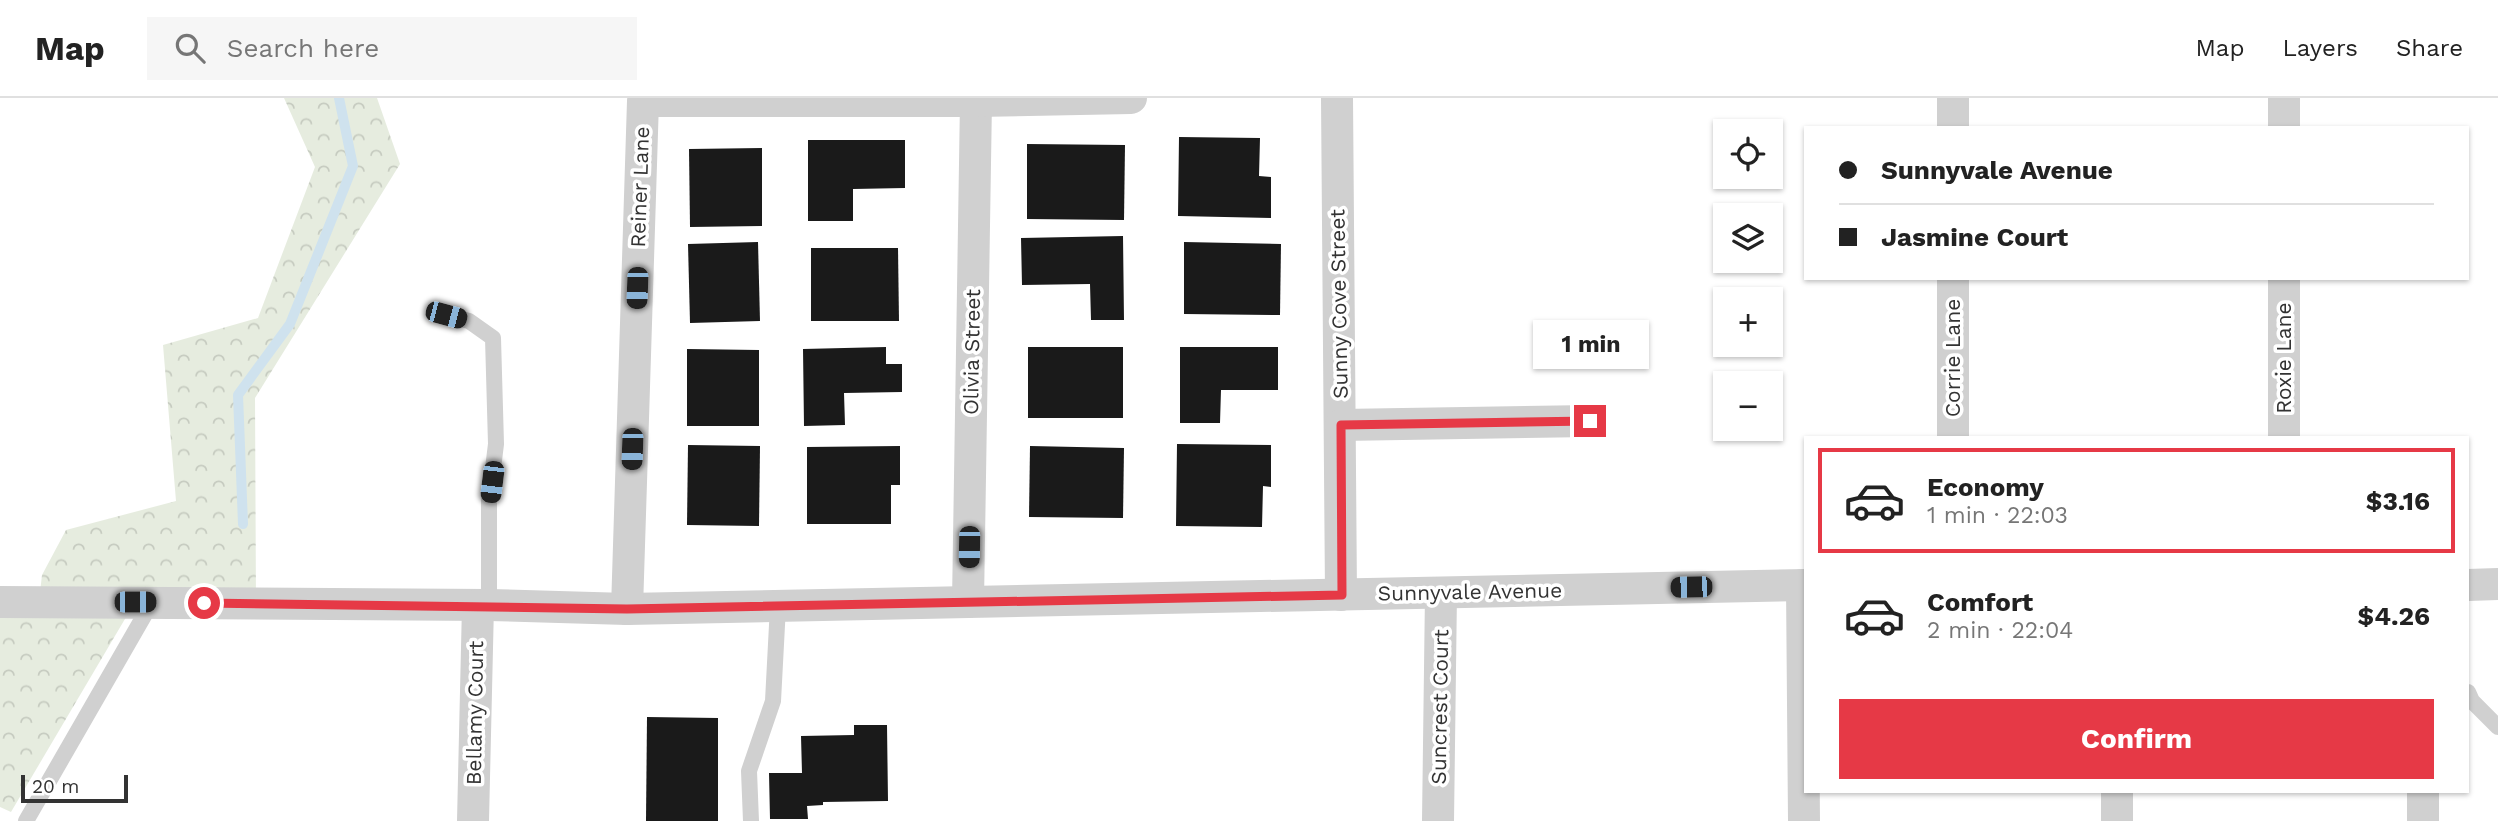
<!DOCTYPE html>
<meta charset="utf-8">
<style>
:root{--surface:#fff;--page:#f6f6f6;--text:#222;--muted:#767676;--line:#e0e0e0;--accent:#e63946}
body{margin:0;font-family:"Work Sans",sans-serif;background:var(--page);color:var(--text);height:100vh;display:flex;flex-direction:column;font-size:26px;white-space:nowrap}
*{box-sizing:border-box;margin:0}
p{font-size:23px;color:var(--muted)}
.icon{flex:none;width:38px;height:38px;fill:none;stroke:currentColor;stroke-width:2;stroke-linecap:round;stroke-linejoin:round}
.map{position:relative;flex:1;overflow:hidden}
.panel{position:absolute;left:1804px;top:338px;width:665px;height:357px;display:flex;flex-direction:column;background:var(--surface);border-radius:0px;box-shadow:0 2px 5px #0004}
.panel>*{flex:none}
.top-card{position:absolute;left:1804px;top:28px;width:665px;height:154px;border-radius:0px;box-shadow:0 2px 5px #0004;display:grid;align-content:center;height:154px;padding:0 35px;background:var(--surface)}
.controls{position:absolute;left:1713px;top:21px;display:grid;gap:14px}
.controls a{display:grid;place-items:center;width:70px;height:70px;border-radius:0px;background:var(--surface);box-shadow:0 2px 5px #0004;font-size:35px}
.scale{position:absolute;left:21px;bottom:18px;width:107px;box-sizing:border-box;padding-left:7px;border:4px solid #333;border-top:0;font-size:19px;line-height:24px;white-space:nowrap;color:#333;-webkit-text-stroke:5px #fff;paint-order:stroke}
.end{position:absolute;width:32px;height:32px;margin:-16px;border:9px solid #e63946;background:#fff;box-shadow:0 0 0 4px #fff}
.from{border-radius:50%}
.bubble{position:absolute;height:49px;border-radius:0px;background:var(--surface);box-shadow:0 2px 5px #0004;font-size:23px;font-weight:700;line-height:49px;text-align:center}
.car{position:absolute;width:21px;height:42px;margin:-21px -10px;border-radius:9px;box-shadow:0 0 5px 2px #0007;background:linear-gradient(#222 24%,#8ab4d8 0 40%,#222 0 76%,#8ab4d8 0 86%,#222 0)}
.top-card b{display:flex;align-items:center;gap:24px;height:66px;font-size:26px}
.top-card b+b{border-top:2px solid var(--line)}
.top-card i{width:18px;height:18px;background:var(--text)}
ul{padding:12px 0 0;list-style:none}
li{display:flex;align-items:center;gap:21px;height:105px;margin:0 14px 10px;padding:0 21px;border:4px solid transparent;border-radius:0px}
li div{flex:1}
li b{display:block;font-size:26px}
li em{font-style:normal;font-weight:700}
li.on{border-color:var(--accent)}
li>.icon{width:63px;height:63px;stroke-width:1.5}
.button{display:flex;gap:14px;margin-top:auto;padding:14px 35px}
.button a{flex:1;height:80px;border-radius:0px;background:var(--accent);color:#fff;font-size:28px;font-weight:700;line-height:80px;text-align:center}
header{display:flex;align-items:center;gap:42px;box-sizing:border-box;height:98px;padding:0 35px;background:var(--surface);border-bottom:2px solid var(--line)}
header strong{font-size:33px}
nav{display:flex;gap:38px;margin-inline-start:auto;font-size:24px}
.search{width:490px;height:63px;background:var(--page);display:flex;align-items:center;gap:18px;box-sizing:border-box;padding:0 24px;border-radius:0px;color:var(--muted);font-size:26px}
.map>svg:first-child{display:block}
.forest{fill:url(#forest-crowns)}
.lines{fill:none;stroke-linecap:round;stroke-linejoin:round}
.stream{stroke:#cfe2ee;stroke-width:10}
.building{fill:#1a1a1a}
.service{stroke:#d0d0d0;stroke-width:16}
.minor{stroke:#d0d0d0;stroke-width:32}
.route{stroke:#e63946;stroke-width:9}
.labels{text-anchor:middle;stroke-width:7;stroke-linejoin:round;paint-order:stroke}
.street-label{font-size:21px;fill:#333;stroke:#fff}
</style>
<header>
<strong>Map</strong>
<div class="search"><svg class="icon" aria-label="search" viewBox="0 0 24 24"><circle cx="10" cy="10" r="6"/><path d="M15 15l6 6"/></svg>Search here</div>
<nav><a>Map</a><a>Layers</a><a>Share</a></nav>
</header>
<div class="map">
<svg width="2498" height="723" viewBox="0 0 2498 723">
<defs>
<pattern id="forest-crowns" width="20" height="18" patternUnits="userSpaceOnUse" patternTransform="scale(1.75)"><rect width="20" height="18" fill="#e6ecdf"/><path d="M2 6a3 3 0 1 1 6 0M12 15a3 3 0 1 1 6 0" fill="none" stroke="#c6cbc0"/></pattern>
</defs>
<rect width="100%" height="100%" fill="#fff"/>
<polygon class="forest" points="284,0 377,0 400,66 255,300 256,505 135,504 11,714 0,709 0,506 39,503 42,477 66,432 176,403 163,247 258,220 315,69"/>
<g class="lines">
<polyline class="stream" points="243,426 238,297 290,226 353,68 339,0"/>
</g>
<g class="building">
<polygon points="1179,39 1260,40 1259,78 1271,79 1271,120 1178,118"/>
<polygon points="808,42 905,42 905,90 853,91 853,123 808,123"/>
<polygon points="1027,46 1125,47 1124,122 1027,121"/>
<polygon points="762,50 762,128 690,129 689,51"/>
<polygon points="1123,138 1124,222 1091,222 1090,186 1022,187 1021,140"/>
<polygon points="758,144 760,223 690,225 688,146"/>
<polygon points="1184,144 1281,146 1280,217 1184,216"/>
<polygon points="811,150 898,150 899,223 811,223"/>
<polygon points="886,249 886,266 902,266 902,294 844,295 845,327 804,328 803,251"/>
<rect x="1028" y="249" width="95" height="71"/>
<polygon points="1180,249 1278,249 1278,292 1221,292 1220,325 1180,325"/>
<polygon points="687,251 759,252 759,328 687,328"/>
<polygon points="1177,346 1271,347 1271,389 1263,388 1262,429 1176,428"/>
<polygon points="688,347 760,348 759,428 687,427"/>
<polygon points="900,348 900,387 891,387 891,426 807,426 807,349"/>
<polygon points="1030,348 1124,350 1123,420 1029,419"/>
<polygon points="647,619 718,620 718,723 646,723"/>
<polygon points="854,627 887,627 888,703 823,704 823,707 807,708 808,721 770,721 769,675 802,675 801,638 854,637"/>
</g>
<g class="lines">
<g class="service">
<polyline points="446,217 469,223 493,240 496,346 489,403 489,507"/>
<polyline points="2468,594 2472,603 2498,629"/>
<polyline points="26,723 152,504"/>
<polyline points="751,723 749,673 773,603 778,508"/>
</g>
<g class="minor">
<polyline points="1337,0 1341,497"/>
<polyline points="1953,0 1953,30"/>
<polyline points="2284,0 2284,30"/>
<polyline points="1953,180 1953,340"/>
<polyline points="2284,180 2284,340"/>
<polyline points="1341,327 1590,323"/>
<polyline points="1802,487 1804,723"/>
<polyline points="2468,487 2498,486"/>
<polyline points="0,504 489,507 627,511 1806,487"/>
<polyline points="968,504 976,3"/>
<polyline points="627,511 643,3 976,3 1131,0"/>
<polyline points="2423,693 2423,723"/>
<polyline points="473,723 478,507"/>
<polyline points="1438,723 1441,495"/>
<polyline points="2117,723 2117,693"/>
</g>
</g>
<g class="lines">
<polyline class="route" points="204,505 627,511 1342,497 1341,327 1590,323"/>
</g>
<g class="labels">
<g class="street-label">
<text transform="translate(640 89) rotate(-88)" y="7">Reiner Lane</text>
<text transform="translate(1339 206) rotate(-91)" y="7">Sunny Cove Street</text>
<text transform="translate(972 254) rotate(-89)" y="7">Olivia Street</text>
<text transform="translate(1953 260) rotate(-90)" y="7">Corrie Lane</text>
<text transform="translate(2284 260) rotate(-90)" y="7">Roxie Lane</text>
<text transform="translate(1470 494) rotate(-1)" y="7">Sunnyvale Avenue</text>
<text transform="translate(1440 609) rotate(-89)" y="7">Suncrest Court</text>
<text transform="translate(475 615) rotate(-89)" y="7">Bellamy Court</text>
</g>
</g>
</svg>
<div class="controls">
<a><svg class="icon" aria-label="locate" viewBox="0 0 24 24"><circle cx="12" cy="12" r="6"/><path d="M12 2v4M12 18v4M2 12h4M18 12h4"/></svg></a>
<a><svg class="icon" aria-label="layers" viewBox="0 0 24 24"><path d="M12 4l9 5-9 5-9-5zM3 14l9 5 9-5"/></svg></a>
<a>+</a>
<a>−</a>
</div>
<div class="scale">20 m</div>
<i class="end from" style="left:204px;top:505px"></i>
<i class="end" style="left:1590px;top:323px"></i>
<div class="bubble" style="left:1533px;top:222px;width:116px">1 min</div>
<i class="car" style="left:637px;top:190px;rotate:182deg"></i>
<i class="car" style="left:446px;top:217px;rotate:105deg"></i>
<i class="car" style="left:632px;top:351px;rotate:182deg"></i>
<i class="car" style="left:492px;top:384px;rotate:187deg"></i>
<i class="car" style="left:969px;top:449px;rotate:181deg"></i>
<i class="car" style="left:1691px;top:489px;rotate:269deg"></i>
<i class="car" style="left:135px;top:504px;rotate:90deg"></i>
<div class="top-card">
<b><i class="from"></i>Sunnyvale Avenue</b>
<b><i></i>Jasmine Court</b>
</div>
<section class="panel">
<ul>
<li class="on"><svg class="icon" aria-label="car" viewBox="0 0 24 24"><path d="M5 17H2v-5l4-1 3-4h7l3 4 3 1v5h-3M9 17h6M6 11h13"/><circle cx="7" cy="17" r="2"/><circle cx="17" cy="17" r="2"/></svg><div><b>Economy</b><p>1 min · 22:03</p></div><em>$3.16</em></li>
<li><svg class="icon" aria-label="car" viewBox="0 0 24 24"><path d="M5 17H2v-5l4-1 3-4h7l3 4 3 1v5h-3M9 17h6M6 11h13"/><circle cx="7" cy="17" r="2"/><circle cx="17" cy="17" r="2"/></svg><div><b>Comfort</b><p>2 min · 22:04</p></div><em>$4.26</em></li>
</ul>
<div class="button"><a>Confirm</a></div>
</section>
</div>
